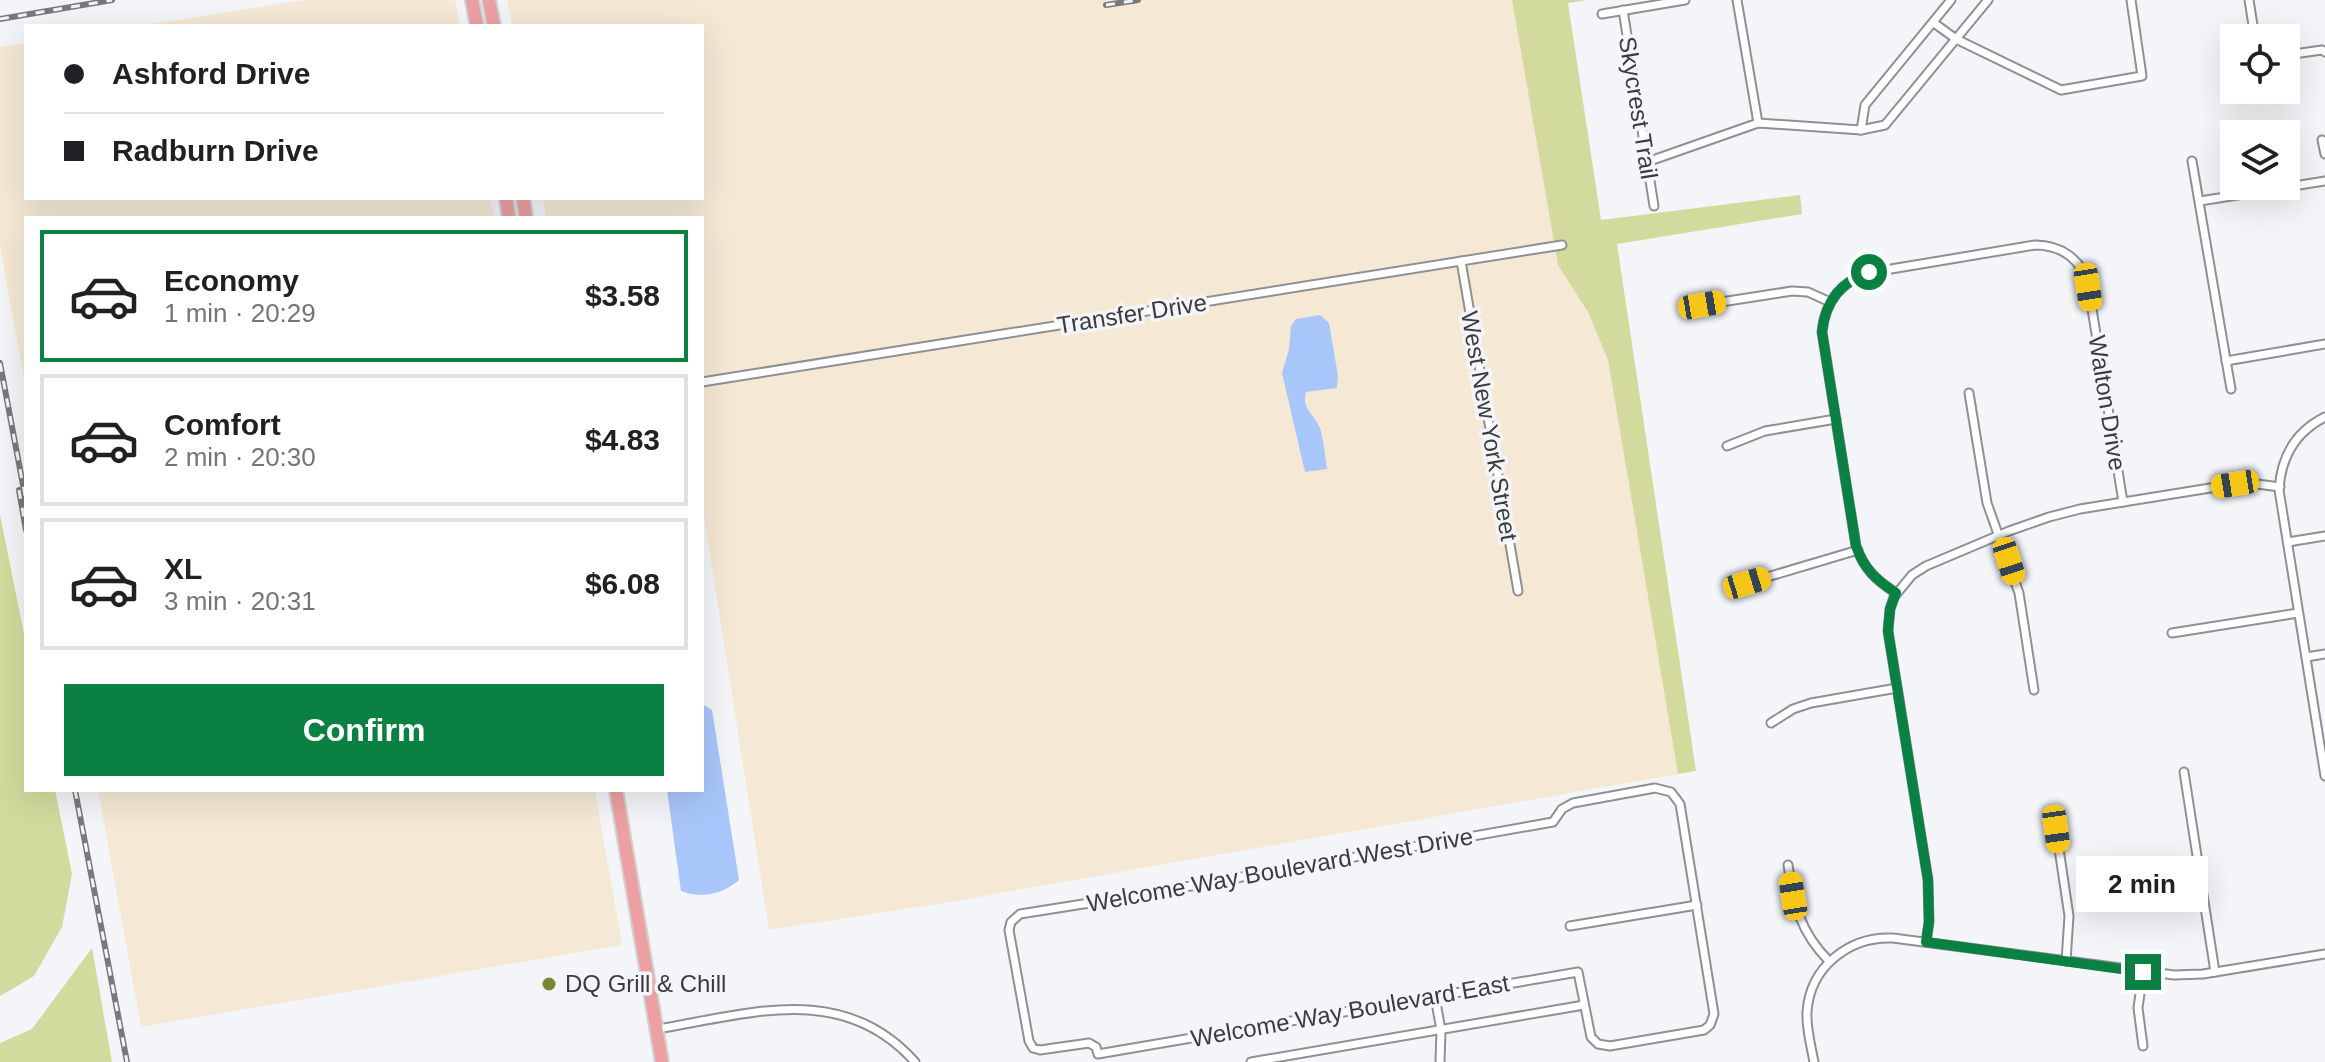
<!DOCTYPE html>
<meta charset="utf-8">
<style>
:root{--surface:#fff;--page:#f6f6f6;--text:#202124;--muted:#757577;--line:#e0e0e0;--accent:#0b8043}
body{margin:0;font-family:Arial,sans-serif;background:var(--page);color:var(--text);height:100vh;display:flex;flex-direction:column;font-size:30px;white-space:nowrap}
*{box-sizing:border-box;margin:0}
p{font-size:26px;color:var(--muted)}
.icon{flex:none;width:44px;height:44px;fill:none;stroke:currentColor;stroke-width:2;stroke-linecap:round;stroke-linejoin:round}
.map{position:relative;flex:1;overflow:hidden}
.details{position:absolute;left:24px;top:216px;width:680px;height:576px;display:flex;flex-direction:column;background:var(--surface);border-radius:0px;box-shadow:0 8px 32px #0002}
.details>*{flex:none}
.hud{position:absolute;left:24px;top:24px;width:680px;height:176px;border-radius:0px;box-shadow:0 8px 32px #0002;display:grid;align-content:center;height:176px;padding:0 40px;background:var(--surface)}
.buttons{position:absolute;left:2220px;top:24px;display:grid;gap:16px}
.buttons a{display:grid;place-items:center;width:80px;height:80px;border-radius:0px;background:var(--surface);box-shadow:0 8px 32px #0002;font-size:40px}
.end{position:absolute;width:36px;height:36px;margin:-18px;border:10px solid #0b8043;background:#fff;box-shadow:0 0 0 4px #fff}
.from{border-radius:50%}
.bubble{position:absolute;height:56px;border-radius:0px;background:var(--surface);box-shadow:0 8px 32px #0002;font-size:26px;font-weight:600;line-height:56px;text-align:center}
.car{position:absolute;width:24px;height:48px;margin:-24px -12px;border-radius:10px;box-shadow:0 0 6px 2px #0007;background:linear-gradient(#f5c518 24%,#345 0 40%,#f5c518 0 76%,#345 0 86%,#f5c518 0)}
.hud b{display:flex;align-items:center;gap:28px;height:76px;font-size:30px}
.hud b+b{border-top:2px solid var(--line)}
.hud i{width:20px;height:20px;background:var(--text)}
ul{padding:14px 0 0;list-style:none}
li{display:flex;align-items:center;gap:24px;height:132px;margin:0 16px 12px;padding:0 24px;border:4px solid var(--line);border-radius:0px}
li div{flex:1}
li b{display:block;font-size:30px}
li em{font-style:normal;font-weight:600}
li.on{border-color:var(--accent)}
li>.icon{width:72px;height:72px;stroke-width:1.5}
.action{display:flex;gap:16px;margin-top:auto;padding:16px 40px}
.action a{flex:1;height:92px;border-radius:0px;background:var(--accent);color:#fff;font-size:32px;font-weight:600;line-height:92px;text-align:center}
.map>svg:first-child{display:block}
.industrial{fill:#f5e9d5}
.green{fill:#d2db9d}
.water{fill:#a8c6fa}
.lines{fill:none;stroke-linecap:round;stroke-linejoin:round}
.street-casing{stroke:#8e9094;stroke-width:11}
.primary-casing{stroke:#d0d0d1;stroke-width:16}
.street{stroke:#fff;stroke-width:7}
.primary{stroke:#eda0a2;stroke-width:12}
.rail-casing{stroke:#78797c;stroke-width:6}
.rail{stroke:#f3f5f9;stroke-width:3;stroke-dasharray:9;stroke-linecap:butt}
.route{stroke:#0b8043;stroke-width:10}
.poi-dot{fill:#7c8632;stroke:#f3f5f9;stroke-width:3}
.labels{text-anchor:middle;stroke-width:7;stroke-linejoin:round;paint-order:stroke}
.street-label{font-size:24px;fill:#3b3c3e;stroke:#f3f5f9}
.poi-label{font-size:24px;fill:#3b3c3e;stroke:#f3f5f9;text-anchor:start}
</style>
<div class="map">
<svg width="2325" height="1062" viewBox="0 0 2325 1062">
<rect width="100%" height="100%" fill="#f3f5f9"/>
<g class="industrial">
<polygon points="305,0 455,0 460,26 138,26"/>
<polygon points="507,0 1512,0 1558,264 1588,312 1608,360 1678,774 944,903 769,930 702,504 702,218 546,218 543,198 702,198 702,26 512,26"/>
<polygon points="26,43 26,198 490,198 494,218 26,218 26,390 0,246 0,47"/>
<polygon points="98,790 595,790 622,945 141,1027"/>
</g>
<g class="green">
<polygon points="1512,0 1587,0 1568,3 1601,220 1800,195 1802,214 1617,244 1696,771 1678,774 1608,360 1588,312 1558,265"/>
<polygon points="0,515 26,644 26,790 55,790 72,874 62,927 34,976 0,996"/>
<polygon points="92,948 112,1062 0,1062 0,1043 32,1029"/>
</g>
<g class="water">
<path d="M1320 315 1329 323 1338 376 1337 388 1306 392C1301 409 1315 415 1320 428 1324 442 1325 456 1327 469L1305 472 1282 373 1289 349 1291 326 1296 319Z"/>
<path d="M702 704 712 710 739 880C723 894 702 899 681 891L667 790H702Z"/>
</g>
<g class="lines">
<defs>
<g id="street">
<polyline points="1737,0 1758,123"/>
<polyline points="2249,0 2255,38"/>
<polyline points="1623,10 1654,206"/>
<polyline points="1602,14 1685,0"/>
<polyline points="1934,23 1956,39 2061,90 2142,76 2131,0"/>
<polyline points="2286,55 2322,50 2325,52"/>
<polyline points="1861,130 1865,105 1951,0"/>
<polyline points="2322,140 2325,154"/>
<polyline points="2192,161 2231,389"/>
<polyline points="1647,162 1758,123 1861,130 1885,125 1988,0"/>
<polyline points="2200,201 2325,181"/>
<polyline points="1461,261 1518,591"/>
<polyline points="1702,305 1792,291 1808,292 1830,302"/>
<polyline points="2226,361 2325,344"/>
<polyline points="702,382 1562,245"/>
<polyline points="1969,393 1987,503 2019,593 2034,690"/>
<path d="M2325 417C2295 432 2281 457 2279 490L2325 776"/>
<polyline points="1727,446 1765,431 1836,419"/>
<polyline points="2288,542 2325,536"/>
<polyline points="1747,583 1858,550"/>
<path d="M1896 593C1876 580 1864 569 1856 546L1822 332C1825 301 1842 280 1873 272L2035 245C2061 245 2081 259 2088 284L2123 502"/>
<polyline points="2172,633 2298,613"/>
<polyline points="2306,657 2325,654"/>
<polyline points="1771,723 1793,709 1811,703 1897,688"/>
<polyline points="2184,772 2215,972"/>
<polygon points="1655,788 1671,792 1680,804 1714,1014 1710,1025 1704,1030 1610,1046 1598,1044 1591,1037 1578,972 1098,1054 1096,1047 1089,1043 1040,1050 1033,1048 1029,1041 1009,930 1011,922 1020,914 1140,895 1553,822 1562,809 1573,803"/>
<polyline points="2056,829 2069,916 2066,961"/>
<path d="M1788 865C1794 905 1800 932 1829 961"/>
<polyline points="1570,926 1697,905"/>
<polyline points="1926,942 1929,922 1928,880 1888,631 1890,609 1894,597 1912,575 1926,566 2009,531 2049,517 2080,509 2235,484 2257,484 2280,487"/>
<polyline points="2143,972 2138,1008 2143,1046"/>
<polyline points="1435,997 1441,1030 1440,1062"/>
<path d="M657 1029C749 1014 843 981 915 1062"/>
<polyline points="1251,1062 1584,1005"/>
<path d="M1814 1062C1811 1046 1806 1028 1807 1012 1810 967 1849 936 1893 938L2174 975 2203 974 2325 954"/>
</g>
<g id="primary">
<polyline points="472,0 477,26"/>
<polyline points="489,0 494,26"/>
<polyline points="506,198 509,218"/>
<polyline points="523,198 526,218"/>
<polyline points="616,790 662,1062"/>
</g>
</defs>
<use href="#street" class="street-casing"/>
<use href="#primary" class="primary-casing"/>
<use href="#street" class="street"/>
<use href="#primary" class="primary"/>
<defs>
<g id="rail">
<polyline points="1106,5 1138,0"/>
<polyline points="0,19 112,0"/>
<polyline points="0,363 26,501"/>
<polyline points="19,490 26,530"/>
<polyline points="75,790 127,1062"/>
</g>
</defs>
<use href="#rail" class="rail-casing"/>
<use href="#rail" class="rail"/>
</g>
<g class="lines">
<path class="route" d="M1869 272C1840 282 1825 303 1822 332L1856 546C1864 569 1876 580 1896 593L1890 609 1888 631 1928 880 1929 922 1926 942 2143 972"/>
</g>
<circle class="poi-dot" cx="549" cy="984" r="8"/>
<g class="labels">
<g class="street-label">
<text transform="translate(1638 108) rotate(81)" y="8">Skycrest Trail</text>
<text transform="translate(1132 314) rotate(-9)" y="8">Transfer Drive</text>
<text transform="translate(2107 403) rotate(81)" y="8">Walton Drive</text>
<text transform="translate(1489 426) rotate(80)" y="8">West New York Street</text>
<text transform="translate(1280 870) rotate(-10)" y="8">Welcome Way Boulevard West Drive</text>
<text transform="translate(1350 1011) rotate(-10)" y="8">Welcome Way Boulevard East</text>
</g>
<g class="poi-label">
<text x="565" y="992">DQ Grill &amp; Chill</text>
</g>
</g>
</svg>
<div class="buttons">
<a><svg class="icon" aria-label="locate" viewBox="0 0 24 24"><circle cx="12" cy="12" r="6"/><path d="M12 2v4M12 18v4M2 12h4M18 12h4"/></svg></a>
<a><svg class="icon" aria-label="layers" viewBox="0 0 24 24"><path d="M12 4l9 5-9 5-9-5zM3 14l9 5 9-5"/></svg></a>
</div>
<i class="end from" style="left:1869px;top:272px"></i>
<i class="end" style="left:2143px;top:972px"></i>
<div class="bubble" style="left:2076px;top:856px;width:132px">2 min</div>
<i class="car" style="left:2088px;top:287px;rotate:171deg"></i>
<i class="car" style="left:1702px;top:305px;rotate:80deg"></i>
<i class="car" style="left:2235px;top:484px;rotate:261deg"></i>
<i class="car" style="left:2009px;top:561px;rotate:162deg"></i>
<i class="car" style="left:1747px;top:583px;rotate:73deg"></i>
<i class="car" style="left:2056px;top:829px;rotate:172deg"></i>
<i class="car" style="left:1793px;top:896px;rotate:351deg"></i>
<div class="hud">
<b><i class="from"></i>Ashford Drive</b>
<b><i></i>Radburn Drive</b>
</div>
<section class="details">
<ul>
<li class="on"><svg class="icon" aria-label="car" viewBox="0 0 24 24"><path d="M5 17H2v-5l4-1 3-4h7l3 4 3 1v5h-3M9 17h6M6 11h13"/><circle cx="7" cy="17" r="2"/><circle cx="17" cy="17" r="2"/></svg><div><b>Economy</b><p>1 min · 20:29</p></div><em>$3.58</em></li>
<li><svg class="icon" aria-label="car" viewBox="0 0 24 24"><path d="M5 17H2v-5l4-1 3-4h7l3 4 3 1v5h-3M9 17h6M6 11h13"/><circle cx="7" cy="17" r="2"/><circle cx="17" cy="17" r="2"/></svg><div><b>Comfort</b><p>2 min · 20:30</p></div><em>$4.83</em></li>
<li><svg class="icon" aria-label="car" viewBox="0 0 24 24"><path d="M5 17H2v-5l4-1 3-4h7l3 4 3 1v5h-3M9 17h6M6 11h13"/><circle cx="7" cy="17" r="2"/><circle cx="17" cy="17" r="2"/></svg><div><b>XL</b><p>3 min · 20:31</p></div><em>$6.08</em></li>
</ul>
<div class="action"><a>Confirm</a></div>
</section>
</div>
